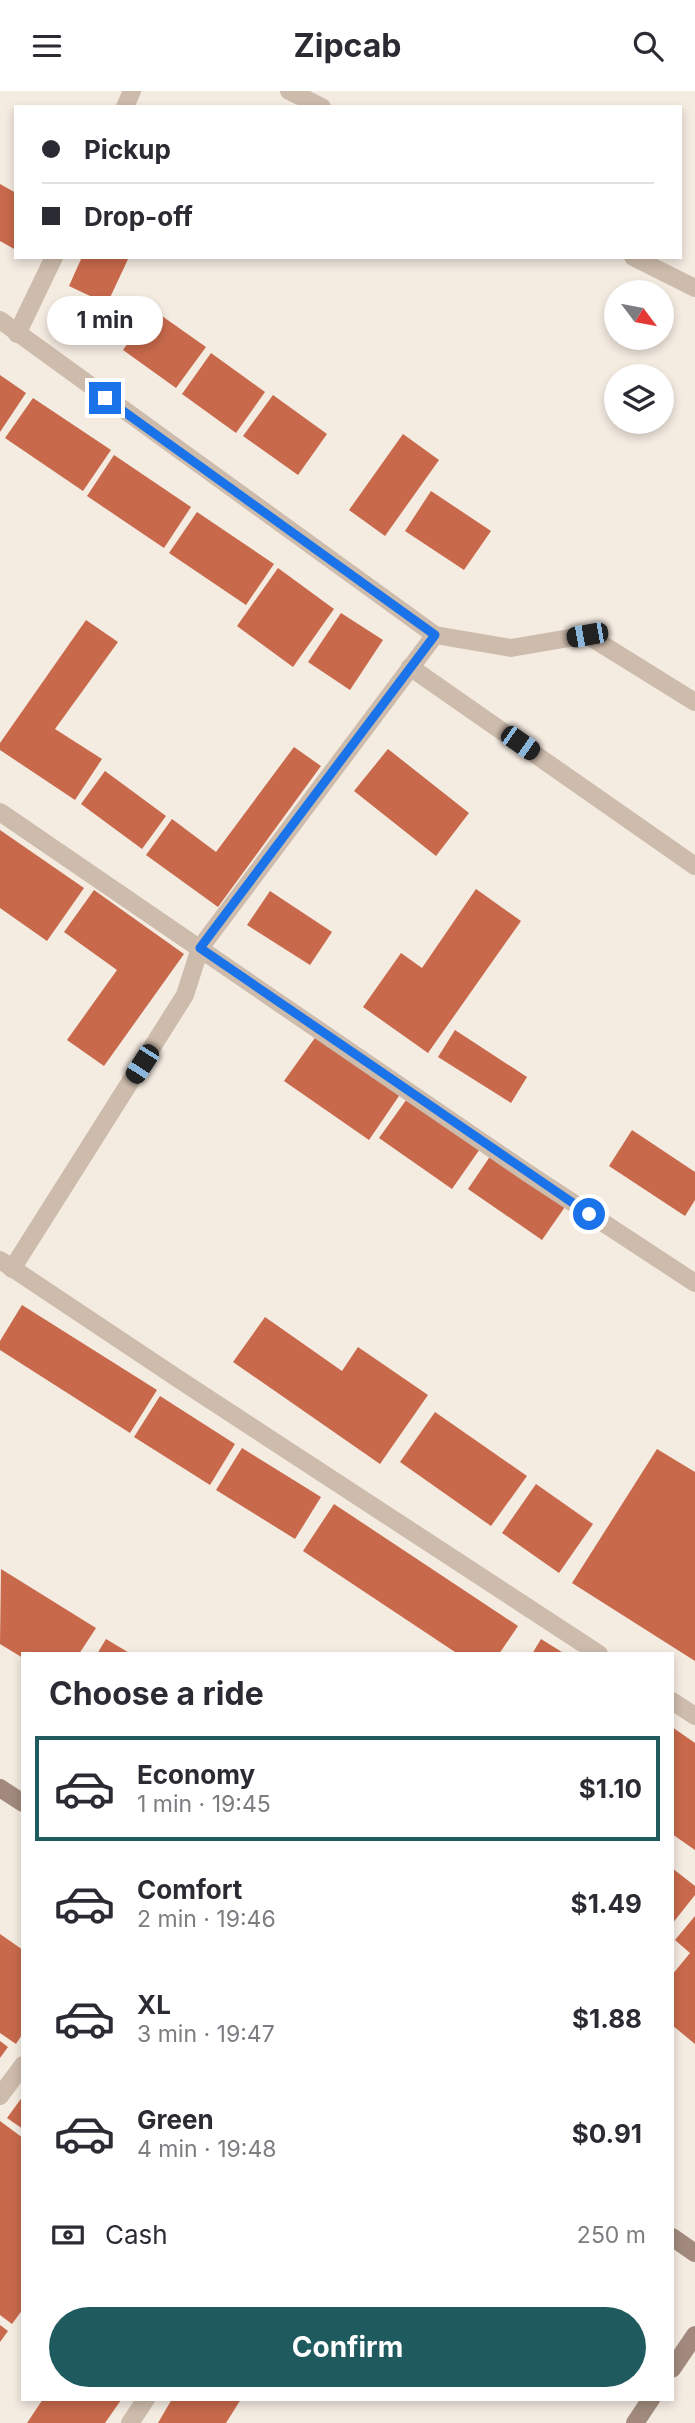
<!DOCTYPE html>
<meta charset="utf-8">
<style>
:root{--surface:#fff;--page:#f7f7f7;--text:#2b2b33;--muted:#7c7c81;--line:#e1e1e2;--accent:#1f5a5e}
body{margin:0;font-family:Inter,sans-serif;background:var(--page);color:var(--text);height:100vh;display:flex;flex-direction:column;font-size:26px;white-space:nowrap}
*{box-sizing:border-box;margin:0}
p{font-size:23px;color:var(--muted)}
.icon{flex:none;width:38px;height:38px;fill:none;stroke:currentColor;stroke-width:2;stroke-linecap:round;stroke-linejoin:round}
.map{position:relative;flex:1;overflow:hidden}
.side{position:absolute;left:21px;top:1561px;width:653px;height:749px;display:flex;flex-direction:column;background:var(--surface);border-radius:0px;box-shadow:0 4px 10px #0003}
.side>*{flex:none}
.banner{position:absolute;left:14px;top:14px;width:668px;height:154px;border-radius:0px;box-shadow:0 4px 10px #0003;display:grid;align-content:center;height:154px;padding:0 28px;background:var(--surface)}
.needle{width:46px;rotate:122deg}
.tools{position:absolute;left:604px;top:189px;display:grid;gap:14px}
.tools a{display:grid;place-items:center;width:70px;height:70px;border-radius:50%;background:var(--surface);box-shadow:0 4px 10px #0003;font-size:35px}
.end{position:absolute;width:32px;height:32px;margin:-16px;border:9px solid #1a73e8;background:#fff;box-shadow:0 0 0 4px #fff}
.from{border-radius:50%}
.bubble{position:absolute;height:49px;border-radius:24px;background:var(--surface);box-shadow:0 4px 10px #0003;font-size:23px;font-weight:700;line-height:49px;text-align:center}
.car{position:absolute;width:21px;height:42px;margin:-21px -10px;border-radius:9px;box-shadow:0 0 5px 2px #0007;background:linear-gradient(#222 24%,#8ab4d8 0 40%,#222 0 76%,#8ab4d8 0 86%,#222 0)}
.banner b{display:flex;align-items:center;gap:24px;height:66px;font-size:26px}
.banner b+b{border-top:2px solid var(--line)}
.banner i{width:18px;height:18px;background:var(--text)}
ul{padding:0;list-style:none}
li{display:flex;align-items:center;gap:21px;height:105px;margin:0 14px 10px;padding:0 14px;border:4px solid transparent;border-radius:0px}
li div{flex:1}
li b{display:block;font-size:26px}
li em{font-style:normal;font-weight:700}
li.active{border-color:var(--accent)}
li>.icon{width:63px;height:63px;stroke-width:1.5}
h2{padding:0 28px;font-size:32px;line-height:84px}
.pay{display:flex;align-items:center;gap:18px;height:77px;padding:0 28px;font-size:26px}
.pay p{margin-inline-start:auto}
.primary-button{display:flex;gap:14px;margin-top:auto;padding:14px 28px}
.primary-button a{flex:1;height:80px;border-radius:42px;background:var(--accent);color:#fff;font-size:28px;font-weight:700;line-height:80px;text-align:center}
header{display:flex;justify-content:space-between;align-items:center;height:91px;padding:0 28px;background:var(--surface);font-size:32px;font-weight:700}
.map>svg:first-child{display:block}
.building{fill:#c8694b}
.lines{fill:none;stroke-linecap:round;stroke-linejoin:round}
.street{stroke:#cdbbac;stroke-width:18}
.secondary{stroke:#a18a7d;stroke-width:18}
.route{stroke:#1a73e8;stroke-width:9}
</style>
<header><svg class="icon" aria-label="menu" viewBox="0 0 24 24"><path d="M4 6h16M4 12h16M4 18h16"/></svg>Zipcab<svg class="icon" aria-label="search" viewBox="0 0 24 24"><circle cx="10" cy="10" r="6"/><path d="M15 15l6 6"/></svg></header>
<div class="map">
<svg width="695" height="2332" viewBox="0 0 695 2332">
<rect width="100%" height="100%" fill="#f4ebe1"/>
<g class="building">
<polygon points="0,93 16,102 16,159 0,150"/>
<polygon points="82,166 129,166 107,213 69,195"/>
<polygon points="152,218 206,256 176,297 123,259"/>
<polygon points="211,262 265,301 236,342 182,303"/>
<polygon points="0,284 26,302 0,341"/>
<polygon points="273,304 327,343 298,384 243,345"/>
<polygon points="33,307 111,359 83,400 5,347"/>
<polygon points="403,343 439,369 385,445 349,419"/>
<polygon points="114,364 191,416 164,457 87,405"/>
<polygon points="431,400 491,440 464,479 405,440"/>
<polygon points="197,421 274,473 246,514 169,462"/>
<polygon points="278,477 334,518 293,576 237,535"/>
<polygon points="341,522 383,549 350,599 308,571"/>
<polygon points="86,529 118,551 55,638 102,668 75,709 0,659 0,652"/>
<polygon points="294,656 321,675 218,816 146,764 172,728 216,761"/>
<polygon points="388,658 469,722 436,765 354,700"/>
<polygon points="105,680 166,725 142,758 81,713"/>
<polygon points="0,739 84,797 47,850 0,817"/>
<polygon points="476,798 521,830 428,962 363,916 401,862 422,877"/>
<polygon points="94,799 184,863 104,975 67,949 117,879 64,841"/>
<polygon points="270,800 332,841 310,874 247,834"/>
<polygon points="455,939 527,986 511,1012 438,966"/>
<polygon points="317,944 401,1002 369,1049 284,990"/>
<polygon points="409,1005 482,1055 452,1098 379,1047"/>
<polygon points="632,1039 695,1081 695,1109 685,1125 609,1075"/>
<polygon points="493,1061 567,1113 542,1149 468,1098"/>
<polygon points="22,1214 157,1299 130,1342 0,1259 0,1250"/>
<polygon points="265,1226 342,1280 358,1256 428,1304 380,1373 233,1271"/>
<polygon points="160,1305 235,1353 210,1394 134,1346"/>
<polygon points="435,1321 527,1385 491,1435 400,1371"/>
<polygon points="242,1357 321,1406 295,1448 216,1399"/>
<polygon points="657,1358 695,1381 695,1570 572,1492"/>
<polygon points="536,1393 593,1433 559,1482 502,1442"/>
<polygon points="334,1413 518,1535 499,1563 458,1563 303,1460"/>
<polygon points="1,1478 96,1537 79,1563 23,1563 23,1567 0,1553"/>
<polygon points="106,1548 131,1563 97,1563"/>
<polygon points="541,1548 565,1563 532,1563"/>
<polygon points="672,1636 695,1652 695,1759 672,1743"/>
<polygon points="672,1777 695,1795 695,1804 672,1833"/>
<polygon points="695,1825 695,1953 672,1934 672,1884 690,1862 675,1849"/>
<polygon points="0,1843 23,1859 23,1942 16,1953 0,1942"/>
<polygon points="0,1950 8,1956 0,1967"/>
<polygon points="23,2005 23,2038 7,2027"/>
<polygon points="0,2030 23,2047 23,2218 12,2233 0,2224"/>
<polygon points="0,2234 8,2240 0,2251"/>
<polygon points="43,2308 120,2308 121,2309 105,2332 27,2332"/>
<polygon points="172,2308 241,2308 226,2332 158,2332"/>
</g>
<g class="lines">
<g class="street">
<polyline points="289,0 322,16"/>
<polyline points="125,16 132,0"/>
<polyline points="633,166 695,197"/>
<polyline points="0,229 435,544 511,557 587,544 695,611"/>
<polyline points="17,243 54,166"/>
<polyline points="410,576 695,775"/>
<polyline points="0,721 526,1081 695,1192"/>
<polyline points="0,1169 183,1291 599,1563"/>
<polyline points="12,1178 185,904 200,857 435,544"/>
<polyline points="672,1610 695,1625"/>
<polyline points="0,2005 23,1974"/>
<polyline points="130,2332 146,2308"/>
</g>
<g class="secondary">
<polyline points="0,1697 23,1712"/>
<polyline points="672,2146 695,2162"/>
<polyline points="672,2278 695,2244"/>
<polyline points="635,2332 651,2308"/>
</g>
</g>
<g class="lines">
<polyline class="route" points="105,307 435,544 200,857 589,1123"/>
</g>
</svg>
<div class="tools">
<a><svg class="needle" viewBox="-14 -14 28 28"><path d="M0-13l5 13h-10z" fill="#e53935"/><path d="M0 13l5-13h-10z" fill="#7c7c81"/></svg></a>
<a><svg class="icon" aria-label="layers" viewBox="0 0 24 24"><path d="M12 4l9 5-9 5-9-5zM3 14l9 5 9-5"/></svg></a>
</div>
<i class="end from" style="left:589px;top:1123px"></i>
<i class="end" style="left:105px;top:307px"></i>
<div class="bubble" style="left:47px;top:205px;width:116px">1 min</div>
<i class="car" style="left:587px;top:544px;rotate:260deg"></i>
<i class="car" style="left:520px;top:652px;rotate:125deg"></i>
<i class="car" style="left:142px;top:973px;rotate:213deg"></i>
<div class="banner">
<b><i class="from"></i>Pickup</b>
<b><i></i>Drop-off</b>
</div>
<section class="side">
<h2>Choose a ride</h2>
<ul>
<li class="active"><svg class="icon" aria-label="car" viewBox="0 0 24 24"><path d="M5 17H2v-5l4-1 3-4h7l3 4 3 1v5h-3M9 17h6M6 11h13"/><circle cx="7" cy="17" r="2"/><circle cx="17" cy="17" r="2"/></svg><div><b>Economy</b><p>1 min · 19:45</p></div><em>$1.10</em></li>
<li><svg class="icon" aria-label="car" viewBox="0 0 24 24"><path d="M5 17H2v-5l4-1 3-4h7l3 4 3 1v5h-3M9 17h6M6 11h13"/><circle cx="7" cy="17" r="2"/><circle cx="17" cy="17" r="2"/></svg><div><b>Comfort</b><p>2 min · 19:46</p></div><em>$1.49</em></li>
<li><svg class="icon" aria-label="car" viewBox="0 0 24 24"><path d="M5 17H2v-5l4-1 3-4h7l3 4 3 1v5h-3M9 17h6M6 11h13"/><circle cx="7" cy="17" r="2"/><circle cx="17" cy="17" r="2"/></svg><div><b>XL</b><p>3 min · 19:47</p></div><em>$1.88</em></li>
<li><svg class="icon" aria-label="car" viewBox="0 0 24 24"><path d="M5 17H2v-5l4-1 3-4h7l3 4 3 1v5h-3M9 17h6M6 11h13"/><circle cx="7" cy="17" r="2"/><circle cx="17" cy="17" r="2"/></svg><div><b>Green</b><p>4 min · 19:48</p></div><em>$0.91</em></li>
</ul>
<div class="pay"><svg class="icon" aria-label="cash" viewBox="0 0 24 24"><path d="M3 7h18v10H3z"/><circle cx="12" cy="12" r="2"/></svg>Cash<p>250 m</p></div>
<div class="primary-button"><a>Confirm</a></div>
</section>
</div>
